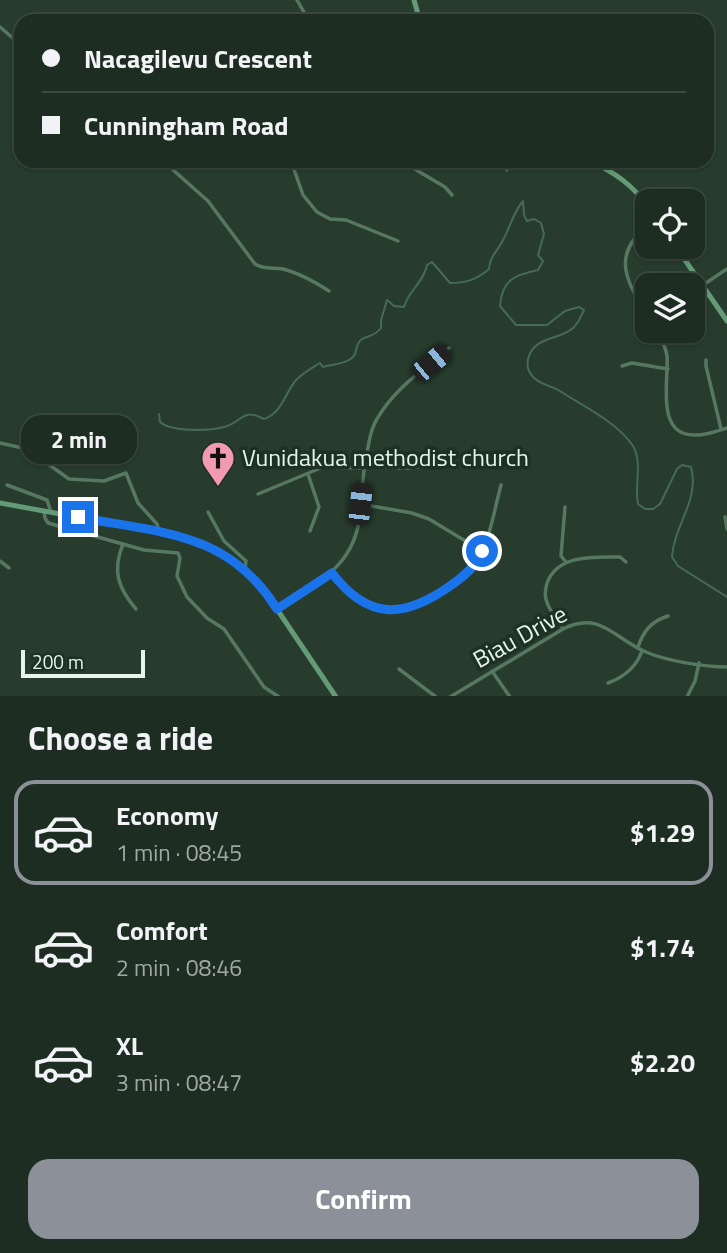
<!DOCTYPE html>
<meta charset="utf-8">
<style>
:root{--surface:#1d2d22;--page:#25352a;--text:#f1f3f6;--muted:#a0a8a5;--line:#3b4940;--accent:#8c9099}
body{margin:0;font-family:"Titillium Web",sans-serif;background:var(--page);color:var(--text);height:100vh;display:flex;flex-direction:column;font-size:26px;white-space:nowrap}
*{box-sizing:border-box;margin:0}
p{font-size:23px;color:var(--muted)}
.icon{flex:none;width:38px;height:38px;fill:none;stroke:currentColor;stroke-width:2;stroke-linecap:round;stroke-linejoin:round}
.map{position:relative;height:696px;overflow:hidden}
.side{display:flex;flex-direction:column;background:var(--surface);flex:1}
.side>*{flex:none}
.guide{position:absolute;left:14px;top:14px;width:700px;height:154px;border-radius:21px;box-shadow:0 2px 5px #0004,0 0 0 2px var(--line);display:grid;align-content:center;height:154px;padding:0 28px;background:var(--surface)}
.fabs{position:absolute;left:635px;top:189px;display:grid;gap:14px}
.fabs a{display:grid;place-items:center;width:70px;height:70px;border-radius:14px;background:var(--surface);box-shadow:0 2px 5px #0004,0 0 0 2px var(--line);font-size:35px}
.scale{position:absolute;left:21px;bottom:18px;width:124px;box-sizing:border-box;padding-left:7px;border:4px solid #e7f5eb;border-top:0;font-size:19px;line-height:24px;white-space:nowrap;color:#e7f5eb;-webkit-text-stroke:5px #1d3224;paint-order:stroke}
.end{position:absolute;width:32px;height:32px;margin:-16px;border:9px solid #1a73e8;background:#fff;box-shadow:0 0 0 4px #fff}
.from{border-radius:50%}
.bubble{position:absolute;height:49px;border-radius:21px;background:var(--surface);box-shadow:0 2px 5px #0004,0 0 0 2px var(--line);font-size:23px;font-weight:700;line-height:49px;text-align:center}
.car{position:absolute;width:21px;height:42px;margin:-21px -10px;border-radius:9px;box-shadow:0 0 5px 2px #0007;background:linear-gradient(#222 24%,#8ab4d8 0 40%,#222 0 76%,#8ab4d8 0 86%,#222 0)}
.guide b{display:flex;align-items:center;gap:24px;height:66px;font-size:26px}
.guide b+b{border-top:2px solid var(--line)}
.guide i{width:18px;height:18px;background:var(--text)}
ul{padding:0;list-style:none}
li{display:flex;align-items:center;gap:21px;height:105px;margin:0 14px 10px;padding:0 14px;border:4px solid transparent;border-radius:21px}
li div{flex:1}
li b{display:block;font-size:26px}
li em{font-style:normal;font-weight:700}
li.current{border-color:var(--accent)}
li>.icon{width:63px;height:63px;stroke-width:1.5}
h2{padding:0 28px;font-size:32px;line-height:84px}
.cta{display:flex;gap:14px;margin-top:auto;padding:14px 28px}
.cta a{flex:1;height:80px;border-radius:21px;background:var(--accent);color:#fff;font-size:28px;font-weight:700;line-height:80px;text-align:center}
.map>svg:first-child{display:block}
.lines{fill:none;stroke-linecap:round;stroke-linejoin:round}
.stream{stroke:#456b56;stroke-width:2}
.street{stroke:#567760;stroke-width:3.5}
.secondary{stroke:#659a76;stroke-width:5}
.route{stroke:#1a73e8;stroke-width:9}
.labels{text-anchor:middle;stroke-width:7;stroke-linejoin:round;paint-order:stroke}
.poi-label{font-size:24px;fill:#e7f5eb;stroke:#1d3224;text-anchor:start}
.street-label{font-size:24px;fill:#e7f5eb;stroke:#1d3224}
</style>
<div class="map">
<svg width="727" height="697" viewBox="0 0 727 697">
<rect width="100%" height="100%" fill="#273c2d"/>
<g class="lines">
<path class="stream" d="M159 414 160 422C172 432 208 431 224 427 242 423 242 407 264 419 282 413 285 393 296 380 303 373 312 368 320 363L323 367C333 364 350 364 355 354 357 349 356 343 362 339 370 335 375 336 381 328V320L387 300 394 306 404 307C408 291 424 282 427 265L432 262 450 283C466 283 476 280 489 269 490 255 499 250 504 238 511 225 513 213 523 201L524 215 527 221 534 219 541 223 544 234 538 255 543 261 538 270C514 275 502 280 500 306L516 325H547L565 311 579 307 584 310C581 316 578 324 573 328 560 340 536 336 529 356 527 360 527 367 529 371 535 384 550 385 560 391 584 407 617 422 633 446 643 463 634 485 638 504L645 509H653L660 504 677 469 682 465 691 467C700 500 674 525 672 557L678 566 727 597"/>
<g class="street">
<polyline points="297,0 309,21"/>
<polyline points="0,27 21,45"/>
<path d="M163 161 208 201 255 264C264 270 273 267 283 269 299 273 315 282 329 291"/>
<polyline points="291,161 303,195 317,212 330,219 346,220 398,241"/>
<polyline points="401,161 445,187 452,195"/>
<polyline points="492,161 500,163 507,170"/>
<path d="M648 226C610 254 627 284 648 315"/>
<polyline points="703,285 727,269"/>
<path d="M657 331C661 339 666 347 667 356 669 380 655 435 694 435 705 436 717 431 727 428"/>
<polyline points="706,360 706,366 721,429"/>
<polyline points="622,366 632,363 668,369"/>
<polyline points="0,443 27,449 69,479 104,481 126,473 138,503 157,524 159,531"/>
<path d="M365 464C387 466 415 474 434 460"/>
<polyline points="308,474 319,507 310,531"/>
<polyline points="7,485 47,500 51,512"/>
<polyline points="258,494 323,467 364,468"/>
<polyline points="360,504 412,513 429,519 482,551"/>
<polyline points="565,507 561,556 566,562"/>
<polyline points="44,511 45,518 48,523 144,550 178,553 180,558 177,576 187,597 207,618 224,629 264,687 279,697"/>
<polyline points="208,512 224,541 246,561 245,570"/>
<polyline points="725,517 727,529"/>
<path d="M123 544C112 571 118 588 136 609"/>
<polyline points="0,561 9,568"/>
<path d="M333 573C365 617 394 618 440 593 455 585 471 573 480 558 490 538 495 507 501 485"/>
<path d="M277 609C317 583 356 566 360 513 362 497 362 481 365 465 368 450 369 432 377 419 394 389 424 369 449 348"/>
<path d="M563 628C557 619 548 610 546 599 544 594 546 588 547 583 558 554 594 557 620 557L626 562"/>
<path d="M638 647C643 632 651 621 668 616"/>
<polyline points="399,669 436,697"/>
<polyline points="492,671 510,697"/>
<path d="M608 683C624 677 636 668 642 651"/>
<path d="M450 697 563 629C601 610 614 639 646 652 667 661 704 667 727 667"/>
<polyline points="687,697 695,681 699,663"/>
</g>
<g class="secondary">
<polyline points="414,0 420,21"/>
<path d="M590 161C614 172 633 185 648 207"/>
<polyline points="676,247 727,321"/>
<polyline points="0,503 181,536 216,549 240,565 258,581 336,697"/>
</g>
</g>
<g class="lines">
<path class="route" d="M78 517C160 533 228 531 277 609L332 573C368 620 403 619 450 586 463 577 477 566 482 551"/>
</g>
<defs>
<symbol id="church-pin" viewBox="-11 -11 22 30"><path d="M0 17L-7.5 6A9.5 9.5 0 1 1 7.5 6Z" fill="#f29aaf" stroke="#1d3224"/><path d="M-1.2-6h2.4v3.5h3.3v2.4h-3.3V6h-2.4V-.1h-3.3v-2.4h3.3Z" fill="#111"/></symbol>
</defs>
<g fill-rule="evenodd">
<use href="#church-pin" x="199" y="439" width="38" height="52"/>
</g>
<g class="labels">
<g class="poi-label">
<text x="242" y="466">Vunidakua methodist church</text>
</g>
<g class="street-label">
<text transform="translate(520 637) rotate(-29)" y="8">Biau Drive</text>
</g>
</g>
</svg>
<div class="fabs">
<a><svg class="icon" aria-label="locate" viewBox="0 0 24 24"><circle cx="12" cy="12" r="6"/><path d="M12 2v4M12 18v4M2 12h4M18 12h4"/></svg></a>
<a><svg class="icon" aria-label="layers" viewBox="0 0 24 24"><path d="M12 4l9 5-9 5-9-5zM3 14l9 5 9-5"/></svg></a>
</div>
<div class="scale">200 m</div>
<i class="end from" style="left:482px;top:551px"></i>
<i class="end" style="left:78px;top:517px"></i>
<div class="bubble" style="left:21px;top:415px;width:116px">2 min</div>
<i class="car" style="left:431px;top:363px;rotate:50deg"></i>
<i class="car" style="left:360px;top:504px;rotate:6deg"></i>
<div class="guide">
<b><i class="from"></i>Nacagilevu Crescent</b>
<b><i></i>Cunningham Road</b>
</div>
</div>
<section class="side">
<h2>Choose a ride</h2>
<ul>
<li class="current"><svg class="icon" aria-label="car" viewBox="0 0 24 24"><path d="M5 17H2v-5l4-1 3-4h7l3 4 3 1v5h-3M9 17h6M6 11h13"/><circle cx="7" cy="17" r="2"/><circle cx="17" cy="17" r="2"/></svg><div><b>Economy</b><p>1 min · 08:45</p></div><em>$1.29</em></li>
<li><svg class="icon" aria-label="car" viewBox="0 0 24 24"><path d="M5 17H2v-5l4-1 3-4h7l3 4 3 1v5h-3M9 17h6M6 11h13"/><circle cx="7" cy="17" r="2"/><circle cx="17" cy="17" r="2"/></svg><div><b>Comfort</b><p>2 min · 08:46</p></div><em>$1.74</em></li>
<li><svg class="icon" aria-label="car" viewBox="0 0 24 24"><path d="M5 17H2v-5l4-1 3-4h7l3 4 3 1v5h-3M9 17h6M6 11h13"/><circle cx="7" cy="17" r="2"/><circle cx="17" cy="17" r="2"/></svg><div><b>XL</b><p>3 min · 08:47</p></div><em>$2.20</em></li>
</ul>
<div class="cta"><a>Confirm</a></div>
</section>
